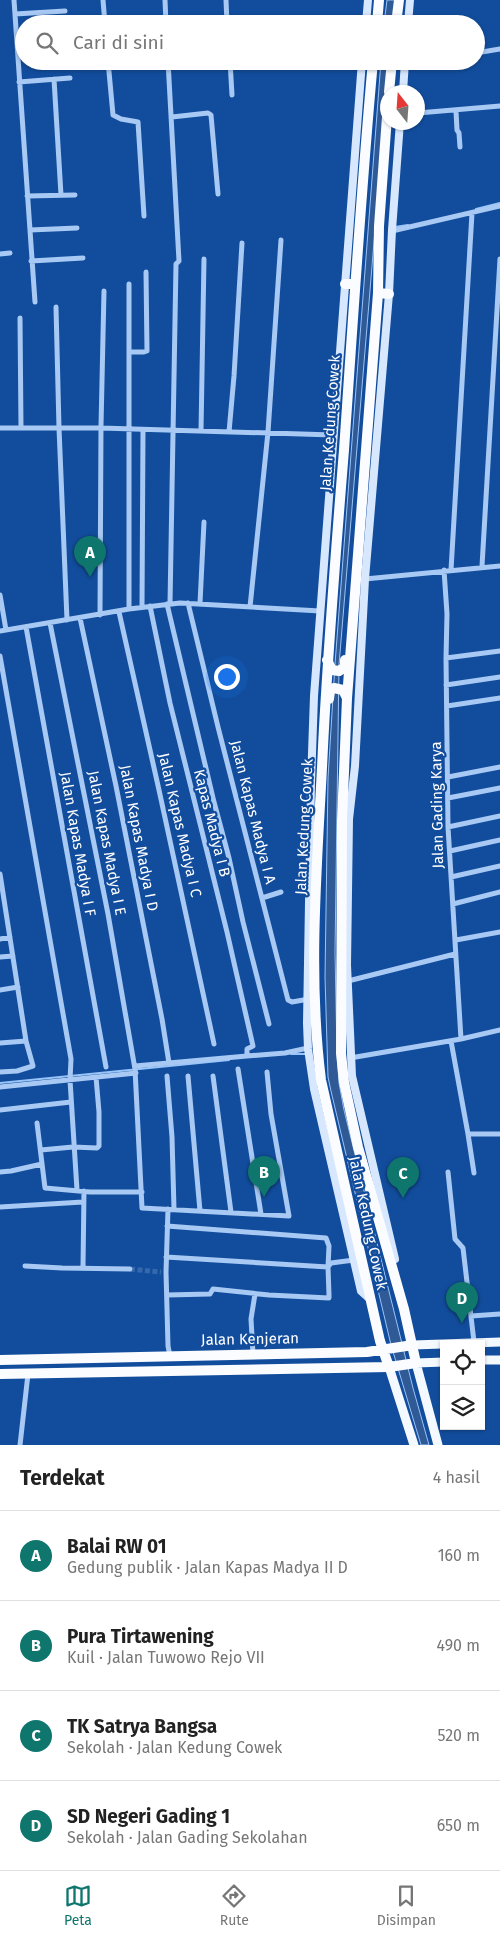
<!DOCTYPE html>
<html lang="id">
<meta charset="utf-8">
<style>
:root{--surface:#fff;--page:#f2f2f2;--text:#222;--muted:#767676;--line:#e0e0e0;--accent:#0f766e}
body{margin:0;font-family:"Fira Sans",sans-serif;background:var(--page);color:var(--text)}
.controls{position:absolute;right:15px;bottom:15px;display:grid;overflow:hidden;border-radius:0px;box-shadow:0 1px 4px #0004}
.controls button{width:45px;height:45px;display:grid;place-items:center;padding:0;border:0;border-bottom:1px solid var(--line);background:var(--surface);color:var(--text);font:25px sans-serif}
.compass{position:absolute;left:380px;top:85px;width:45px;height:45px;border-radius:50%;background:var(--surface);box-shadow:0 1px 4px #0004;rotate:343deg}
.you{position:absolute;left:226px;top:676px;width:18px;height:18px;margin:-12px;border:4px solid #fff;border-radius:50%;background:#1a73e8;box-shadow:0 0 0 8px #1a73e833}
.badge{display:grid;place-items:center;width:32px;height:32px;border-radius:50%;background:var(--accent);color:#fff;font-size:16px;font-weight:700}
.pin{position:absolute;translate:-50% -41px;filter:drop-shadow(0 1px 2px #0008)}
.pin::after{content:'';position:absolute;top:26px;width:18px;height:15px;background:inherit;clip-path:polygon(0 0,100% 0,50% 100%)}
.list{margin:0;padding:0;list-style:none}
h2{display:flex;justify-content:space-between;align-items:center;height:65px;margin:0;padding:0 20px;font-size:21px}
h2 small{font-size:16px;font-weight:400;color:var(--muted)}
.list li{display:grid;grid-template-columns:32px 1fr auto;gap:15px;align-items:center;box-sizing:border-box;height:90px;padding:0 20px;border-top:1px solid var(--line)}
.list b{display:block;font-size:19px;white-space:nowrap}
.list p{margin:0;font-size:16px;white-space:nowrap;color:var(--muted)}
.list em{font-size:16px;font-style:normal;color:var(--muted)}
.icon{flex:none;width:28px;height:28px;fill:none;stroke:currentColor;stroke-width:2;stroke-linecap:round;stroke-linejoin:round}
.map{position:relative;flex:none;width:500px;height:1445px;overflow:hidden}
.search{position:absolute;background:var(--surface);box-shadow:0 1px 4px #0004;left:15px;right:15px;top:15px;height:55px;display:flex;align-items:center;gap:12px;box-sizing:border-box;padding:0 18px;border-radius:28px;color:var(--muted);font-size:19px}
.sheet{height:425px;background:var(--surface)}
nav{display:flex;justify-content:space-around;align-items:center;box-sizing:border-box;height:70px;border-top:1px solid var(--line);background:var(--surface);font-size:14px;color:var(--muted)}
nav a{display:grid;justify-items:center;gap:2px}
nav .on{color:var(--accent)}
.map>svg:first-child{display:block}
.water{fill:#305a96;stroke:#99c4f7}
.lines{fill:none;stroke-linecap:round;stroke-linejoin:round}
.stream{stroke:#99c4f7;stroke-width:2}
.minor-tunnel{stroke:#3668ac;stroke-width:5;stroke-dasharray:5 2.5;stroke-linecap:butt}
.minor{stroke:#a7c9f4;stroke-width:5}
.secondary{stroke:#d7e7fd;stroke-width:8}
.primary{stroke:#f4f8ff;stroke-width:9}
.trunk{stroke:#fafcff;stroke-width:10}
.labels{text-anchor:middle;stroke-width:4.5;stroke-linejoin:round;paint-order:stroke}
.street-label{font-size:15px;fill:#fff;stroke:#124d9d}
</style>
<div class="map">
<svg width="500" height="1445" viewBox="0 0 500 1445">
<rect width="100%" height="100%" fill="#124d9d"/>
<!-- water -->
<path class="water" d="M 387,0 L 395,0 L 393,24 L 384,24 Z
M 381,61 L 389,61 L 339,665 L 335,952 L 337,1053 L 339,1083 L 344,1110 L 413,1388 L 429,1445 L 421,1445 L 391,1345 L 331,1091 L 328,1077 L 325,977 L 328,778 L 335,664 Z"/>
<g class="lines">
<!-- stream -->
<path class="stream" d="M 476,209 L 500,203
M 395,227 L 408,225
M 291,1054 L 306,1054
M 0,1083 L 229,1060"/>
<!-- minor-tunnel -->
<path class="minor-tunnel" d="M 130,1269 L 161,1272"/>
<!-- minor -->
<path class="minor" d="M 14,0 L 35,302
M 103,0 L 105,24
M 165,0 L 166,24
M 226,0 L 227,24
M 15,14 L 65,11
M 476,53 L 500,49
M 108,61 L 113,115 L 121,119 L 138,122 L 144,216
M 168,61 L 179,261 L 176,264 L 170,604
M 230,61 L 232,95
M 54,79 L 61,195
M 19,82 L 70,78
M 456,111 L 457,130 L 459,133 L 460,147
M 418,113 L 500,106
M 172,117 L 208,113 L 211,115 L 218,194
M 27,196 L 75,195
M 30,230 L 77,228
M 392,231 L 500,206
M 0,254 L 10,253
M 31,261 L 83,258
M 56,307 L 59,428 L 67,620
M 20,318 L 21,428
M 130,352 L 144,352 L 147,351 L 146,272
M 0,428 L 101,428 L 333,435
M 201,431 L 204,259
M 229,432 L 234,376 L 242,243
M 482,566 L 500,259
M 444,570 L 447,614 L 446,658 L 448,827 L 461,1039
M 451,570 L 472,213
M 365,579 L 500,566
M 0,595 L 6,630
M 188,603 L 218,727 L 288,1000 L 292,1002 L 309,999
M 200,603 L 204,522
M 167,604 L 214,802 L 229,858 L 243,922 L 269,1024
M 150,606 L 170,703 L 227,932 L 253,1046 L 247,1049 L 247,1056 L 285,1053 L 308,1048
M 142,607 L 143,430
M 250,607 L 268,432 L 281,240
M 129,609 L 129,284
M 119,612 L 159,790 L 214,1044
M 100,615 L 101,426 L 104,291
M 80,618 L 116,786 L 162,1019 L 169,1063
M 50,623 L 108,914 L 135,1069 L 142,1208 L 289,1216 L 271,1114 L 267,1072
M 26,627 L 106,1067
M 0,631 L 129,609 L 180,603 L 320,611
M 0,656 L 71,1059 L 70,1080 L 77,1190
M 446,658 L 500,651
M 446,685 L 500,677
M 447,706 L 500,698
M 448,777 L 500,767
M 448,798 L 500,788
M 448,827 L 500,816
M 450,851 L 500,840
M 0,874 L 26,1041 L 33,1066 L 17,1071 L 0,1072
M 451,877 L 500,866
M 262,898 L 281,892
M 453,904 L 500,892
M 0,939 L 10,937
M 456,940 L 500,932
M 0,957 L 13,956
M 348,981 L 455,954
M 0,990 L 18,987
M 451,1041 L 468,1134 L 500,1134
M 0,1043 L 26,1041
M 350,1058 L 461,1039 L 500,1030
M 135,1066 L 247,1056
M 238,1069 L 261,1214
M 167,1076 L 172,1137 L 174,1209
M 188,1076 L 200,1211
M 213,1076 L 231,1212
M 0,1087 L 136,1073
M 0,1110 L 71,1102
M 37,1123 L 45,1188 L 90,1192 L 142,1192
M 468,1134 L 474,1173
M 41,1150 L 73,1147 L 97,1148 L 99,1146 L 99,1112 L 96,1077
M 0,1172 L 11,1171 L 42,1164
M 448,1172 L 455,1239 L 463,1248 L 474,1342
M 0,1207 L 83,1202
M 168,1209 L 166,1272 L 168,1346 L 170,1356
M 166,1257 L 328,1267 L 331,1263 L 354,1260
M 25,1266 L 62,1268 L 130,1269
M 83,1267 L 84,1191
M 167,1295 L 210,1294 L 213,1289 L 269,1295 L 329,1298 L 329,1295 L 328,1267 L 329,1246 L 326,1238 L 167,1226
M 471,1316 L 500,1314
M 253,1354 L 251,1319 L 255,1294
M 20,1445 L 28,1374"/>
<!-- secondary -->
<path class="secondary" d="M 366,24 L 368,0
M 408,24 L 410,0
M 362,61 L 314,696 L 311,782 L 307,1023 L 308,1049 L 314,1089 L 361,1291 L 371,1300
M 403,92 L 405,61
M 395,1259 L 352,1076 L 347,965 L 349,819 L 355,766 L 365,579 L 389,294 L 392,230 L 400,122"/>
<!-- primary -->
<path class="primary" d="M 413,1345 L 500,1342
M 481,1360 L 500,1360
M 389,1367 L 414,1445
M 438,1445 L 416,1363 L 444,1362"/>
<!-- trunk -->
<path class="trunk" d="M 377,24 L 379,0
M 396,24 L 399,0
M 373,61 C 361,191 353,320 344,450 C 336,549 328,647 323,747 C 318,857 307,969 321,1080 L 380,1341 L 389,1367
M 389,92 L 392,61
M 345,284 L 355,284
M 378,293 L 389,294
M 327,660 L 332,670 L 339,671 L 345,667 L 345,660
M 329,699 L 330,691 L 334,688 L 343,690 L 347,698
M 0,1360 L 367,1352 L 413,1345
M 0,1374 L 389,1367 L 416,1363 L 404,1309 L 358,1147 L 344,1082 L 341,1053 L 342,821 L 347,698 L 378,293 L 379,226 L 388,103"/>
</g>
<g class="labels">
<!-- street labels -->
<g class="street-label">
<text transform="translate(330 423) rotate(-86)" y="5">Jalan Kedung Cowek</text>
<text transform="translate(437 805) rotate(-91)" y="5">Jalan Gading Karya</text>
<text transform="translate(253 812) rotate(76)" y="5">Jalan Kapas Madya I A</text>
<text transform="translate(212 823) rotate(76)" y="5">Kapas Madya I B</text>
<text transform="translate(180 825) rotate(77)" y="5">Jalan Kapas Madya I C</text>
<text transform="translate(304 827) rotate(-87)" y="5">Jalan Kedung Cowek</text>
<text transform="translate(139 838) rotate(79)" y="5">Jalan Kapas Madya I D</text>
<text transform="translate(107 843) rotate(79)" y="5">Jalan Kapas Madya I E</text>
<text transform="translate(78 844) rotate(80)" y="5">Jalan Kapas Madya I F</text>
<text transform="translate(368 1223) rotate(78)" y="5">Jalan Kedung Cowek</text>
<text transform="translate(250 1339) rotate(-1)" y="5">Jalan Kenjeran</text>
</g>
</g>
</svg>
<div class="controls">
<button><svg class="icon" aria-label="locate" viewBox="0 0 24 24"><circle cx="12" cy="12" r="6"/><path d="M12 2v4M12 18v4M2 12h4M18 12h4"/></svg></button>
<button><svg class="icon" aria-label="layers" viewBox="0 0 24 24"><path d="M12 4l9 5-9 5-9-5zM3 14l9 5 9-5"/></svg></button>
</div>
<svg class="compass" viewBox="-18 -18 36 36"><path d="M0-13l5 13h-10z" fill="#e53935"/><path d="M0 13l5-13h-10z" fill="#767676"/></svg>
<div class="you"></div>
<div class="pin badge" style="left:90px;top:577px">A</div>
<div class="pin badge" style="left:264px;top:1197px">B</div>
<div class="pin badge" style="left:403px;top:1198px">C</div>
<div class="pin badge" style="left:462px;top:1323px">D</div>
<div class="search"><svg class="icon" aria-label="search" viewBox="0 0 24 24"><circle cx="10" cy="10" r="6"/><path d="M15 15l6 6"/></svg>Cari di sini</div>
</div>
<section class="sheet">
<h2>Terdekat<small>4 hasil</small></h2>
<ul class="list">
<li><span class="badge">A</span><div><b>Balai RW 01</b><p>Gedung publik · Jalan Kapas Madya II D</p></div><em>160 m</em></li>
<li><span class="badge">B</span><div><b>Pura Tirtawening</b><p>Kuil · Jalan Tuwowo Rejo VII</p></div><em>490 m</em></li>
<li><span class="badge">C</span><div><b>TK Satrya Bangsa</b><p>Sekolah · Jalan Kedung Cowek</p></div><em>520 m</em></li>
<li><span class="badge">D</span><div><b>SD Negeri Gading 1</b><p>Sekolah · Jalan Gading Sekolahan</p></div><em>650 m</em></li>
</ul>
</section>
<nav>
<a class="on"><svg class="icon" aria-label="map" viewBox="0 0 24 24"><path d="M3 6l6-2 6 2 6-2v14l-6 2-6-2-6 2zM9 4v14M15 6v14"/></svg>Peta</a>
<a><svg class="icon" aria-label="directions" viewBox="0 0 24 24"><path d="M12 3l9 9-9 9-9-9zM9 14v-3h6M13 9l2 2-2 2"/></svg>Rute</a>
<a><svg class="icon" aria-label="saved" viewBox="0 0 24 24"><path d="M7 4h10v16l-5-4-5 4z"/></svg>Disimpan</a>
</nav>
